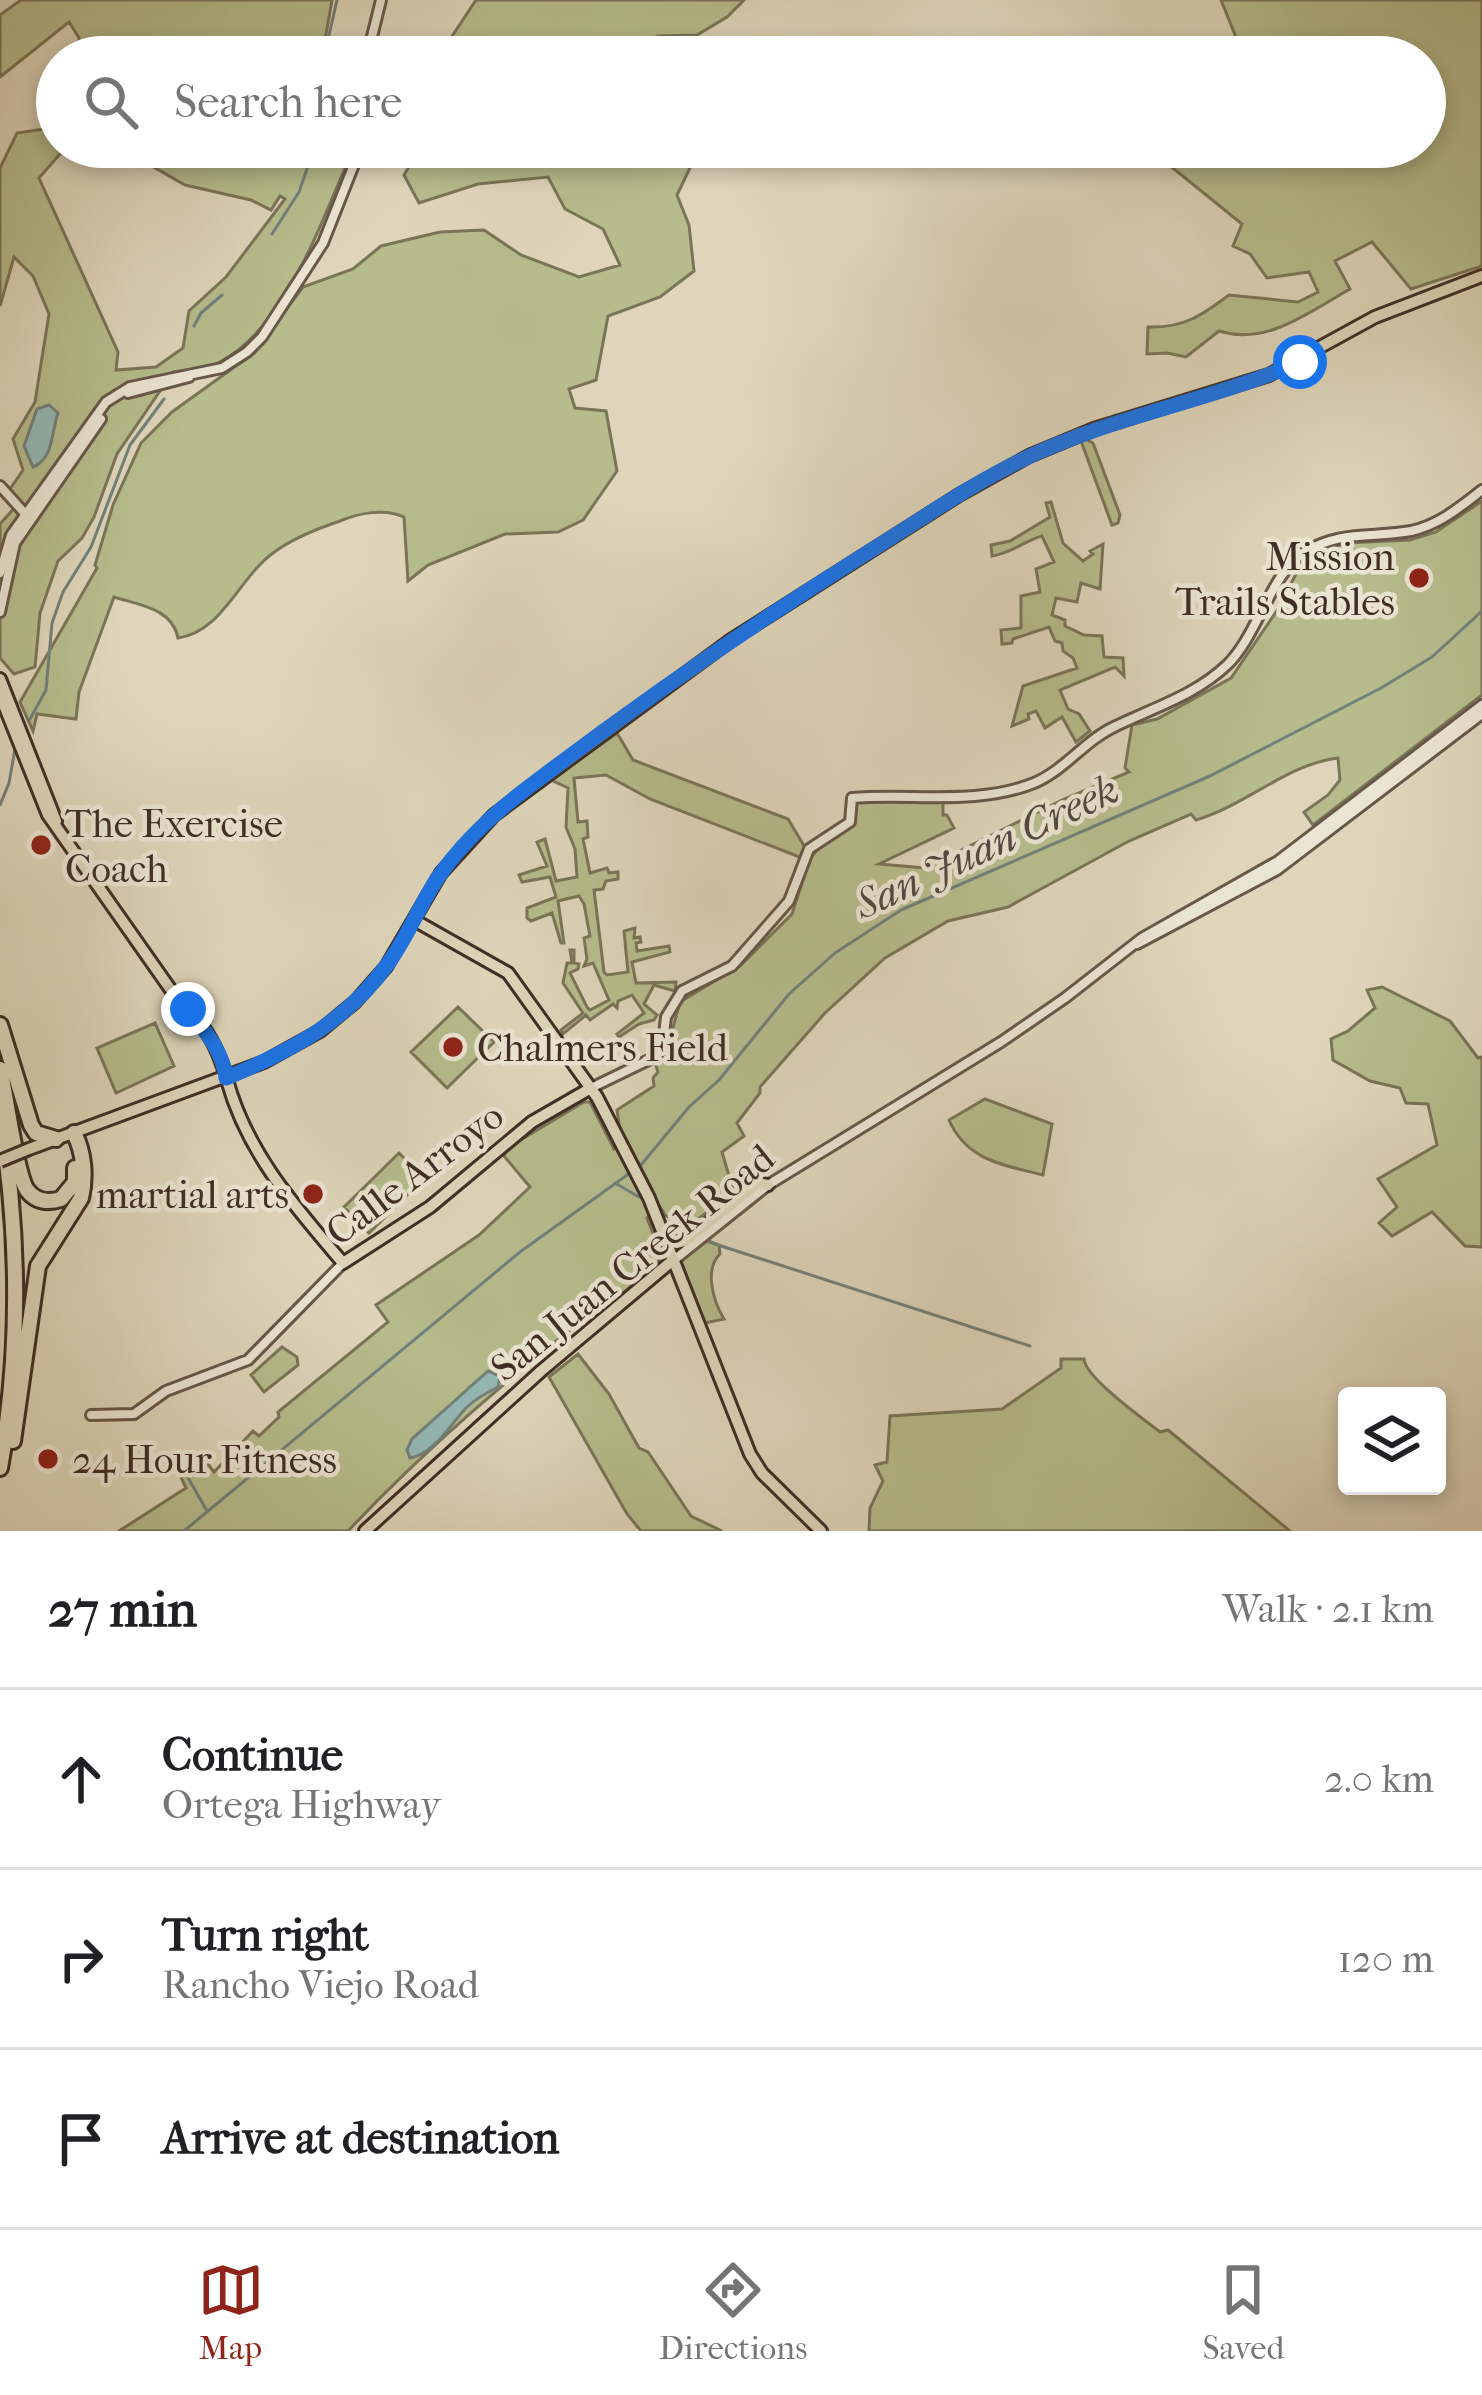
<!DOCTYPE html>
<meta charset="utf-8">
<style>
:root{--surface:#fff;--page:#f2f2f2;--text:#202124;--muted:#757577;--line:#e0e0e0;--accent:#8f2418}
body{margin:0;font-family:"IM FELL French Canon",serif;background:var(--page);color:var(--text)}
.controls{position:absolute;right:36px;bottom:36px;display:grid;overflow:hidden;border-radius:12px;box-shadow:0 6px 18px #0003}
.controls button{width:108px;height:108px;display:grid;place-items:center;padding:0;border:0;border-bottom:3px solid var(--line);background:var(--surface);color:var(--text);font:60px sans-serif}
.stop{position:absolute;width:36px;height:36px;margin:-27px;border:9px solid #1a73e8;border-radius:50%;background:#fff}
.stop.end{background:#1a73e8;border-color:#fff;box-shadow:0 3px 12px #0008}
.list{margin:0;padding:0;list-style:none}
h2{display:flex;justify-content:space-between;align-items:center;height:156px;margin:0;padding:0 48px;font-size:51px}
h2 small{font-size:39px;font-weight:400;color:var(--muted)}
.list li{display:grid;grid-template-columns:78px 1fr auto;gap:36px;align-items:center;box-sizing:border-box;height:180px;padding:0 48px;border-top:3px solid var(--line)}
.list b{display:block;font-size:45px;white-space:nowrap}
.list p{margin:0;font-size:39px;white-space:nowrap;color:var(--muted)}
.list em{font-size:39px;font-style:normal;color:var(--muted)}
.icon{flex:none;width:66px;height:66px;fill:none;stroke:currentColor;stroke-width:2;stroke-linecap:round;stroke-linejoin:round}
.map{position:relative;flex:none;width:1482px;height:1531px;overflow:hidden}
.search{position:absolute;background:var(--surface);box-shadow:0 6px 18px #0003;left:36px;right:36px;top:36px;height:132px;display:flex;align-items:center;gap:30px;box-sizing:border-box;padding:0 42px;border-radius:66px;color:var(--muted);font-size:45px}
.sheet{height:696px;background:var(--surface)}
nav{display:flex;justify-content:space-around;align-items:center;box-sizing:border-box;height:168px;border-top:3px solid var(--line);background:var(--surface);font-size:33px;color:var(--muted)}
nav a{display:grid;justify-items:center;gap:6px}
nav .on{color:var(--accent)}
.map>svg:first-child{display:block}
.green{fill:#b6bc8c;stroke:#7a7558;stroke-width:3}
.water{fill:#94b8b5;stroke:#72817b;stroke-width:3}
.lines{fill:none;stroke-linecap:round;stroke-linejoin:round}
.stream{stroke:#72817b;stroke-width:3}
.minor-casing{stroke:#67584a;stroke-width:14}
.major-casing{stroke:#3f2e25;stroke-width:16}
.highway-casing{stroke:#3f2e25;stroke-width:20}
.minor{stroke:#eae4d2;stroke-width:8}
.major{stroke:#ded5ba;stroke-width:10}
.highway{stroke:#ded5ba;stroke-width:14}
.major-bridge-casing{stroke:#3f2e25;stroke-width:16;stroke-linecap:butt}
.major-bridge{stroke:#ded5ba;stroke-width:10}
.route{stroke:#1a73e8;stroke-width:15}
.poi-dot{fill:#8f2418;stroke:#eae4d2;stroke-width:4.5}
.labels{text-anchor:middle;stroke-width:9;stroke-linejoin:round;paint-order:stroke}
.poi-label{font-size:39px;fill:#3f2e25;stroke:#eae4d2;text-anchor:start}
.street-label{font-size:39px;fill:#3f2e25;stroke:#eae4d2}
.water-label{font-size:42px;font-style:italic;fill:#504a42;stroke:#eae4d2}
</style>
<div class="map">
<svg width="1482" height="1531" viewBox="0 0 1482 1531">
<rect width="100%" height="100%" fill="#ded5ba"/>
<filter id="stains"><feTurbulence type="fractalNoise" baseFrequency=".00167" numOctaves="4"/><feColorMatrix values="0 0 0 0 .2 0 0 0 0 .09 0 0 0 0 .02 0 0 0 .5 -.17"/></filter>
<radialGradient id="worn" r=".72"><stop offset=".6" stop-color="#630" stop-opacity="0"/><stop offset="1" stop-color="#630" stop-opacity=".3"/></radialGradient>
<!-- green -->
<path class="green" d="M 21,0 L 332,0 L 322,57 L 78,57 L 79,38 L 69,22 L 0,77 L 0,15 Z
M 476,0 L 744,0 L 727,17 L 697,35 L 658,36 L 617,57 L 484,57 L 454,52 L 449,41 Z
M 1221,0 L 1482,0 L 1482,266 L 1411,289 L 1372,242 L 1335,261 L 1350,289 C 1309,312 1267,346 1219,331 L 1186,357 L 1167,353 L 1147,354 L 1148,327 C 1184,328 1201,316 1229,295 L 1298,302 L 1318,292 L 1309,272 L 1267,278 L 1250,254 L 1233,246 L 1242,224 L 1153,152 L 1153,147 L 1225,147 L 1233,153 L 1242,147 L 1425,147 L 1425,57 L 1244,57 Z
M 57,127 L 57,147 L 66,147 L 39,178 L 118,352 L 116,370 L 156,367 L 183,348 L 189,311 L 226,277 L 285,199 L 280,196 L 271,210 L 251,200 L 185,185 L 136,157 L 101,147 L 354,147 C 324,214 288,326 220,362 C 207,369 188,370 173,372 L 117,454 L 94,517 L 82,538 L 58,561 L 40,613 L 35,667 L 14,674 L 0,658 L 0,524 L 19,503 L 8,492 L 23,470 L 13,439 L 35,402 L 49,314 L 33,276 L 14,257 L 0,306 L 0,168 L 17,133 Z
M 421,147 L 700,147 L 677,195 L 689,225 L 694,271 L 660,297 L 608,316 L 596,380 L 569,389 L 575,408 L 606,411 L 617,471 L 583,520 L 558,532 L 505,534 L 428,565 L 408,581 L 404,517 C 385,508 359,513 340,521 C 316,529 293,538 273,553 C 238,579 222,632 178,638 C 172,608 139,605 114,597 L 79,692 L 76,719 L 37,714 L 33,731 L 20,702 L 97,568 L 95,565 L 113,505 L 141,443 L 172,412 L 254,353 L 303,287 L 353,269 L 381,246 L 440,232 L 484,230 L 521,255 L 579,277 L 620,265 L 603,229 L 565,209 L 548,177 L 478,184 L 419,203 L 404,175 Z
M 1085,439 L 1093,443 L 1120,515 L 1118,523 L 1112,525 L 1081,441 Z
M 1482,501 L 1482,695 L 1313,825 L 1304,812 L 1328,795 L 1340,780 L 1338,758 C 1287,764 1245,806 1196,820 L 1191,814 L 1129,841 L 1008,907 L 948,921 L 885,958 L 825,1013 L 760,1087 L 760,1093 L 737,1123 L 744,1136 L 722,1152 L 734,1193 L 691,1224 L 666,1216 L 660,1207 L 647,1218 L 661,1254 L 657,1264 L 600,1313 L 595,1310 C 509,1378 424,1450 348,1531 L 119,1531 L 186,1488 L 179,1473 L 191,1465 L 197,1473 L 208,1464 L 214,1472 L 253,1431 L 259,1436 L 279,1417 L 278,1412 L 388,1322 L 376,1305 L 479,1235 L 530,1187 L 504,1156 L 507,1148 L 584,1102 L 590,1102 L 614,1149 L 622,1143 L 617,1110 L 654,1086 L 653,1078 L 658,1072 L 655,1063 L 666,1053 L 680,1002 L 741,965 L 792,914 L 810,858 L 823,844 L 854,825 L 856,801 L 943,800 L 943,815 L 947,815 L 954,828 L 879,864 L 925,868 L 1062,800 L 1129,772 L 1125,768 L 1132,725 L 1157,719 L 1231,678 L 1278,609 L 1298,570 L 1318,552 L 1346,543 L 1410,540 L 1436,532 Z
M 1051,502 L 1063,543 L 1083,561 L 1093,554 L 1090,551 L 1103,544 L 1100,589 L 1081,583 L 1077,602 L 1056,598 L 1052,615 L 1065,620 L 1065,626 L 1084,635 L 1102,636 L 1104,657 L 1123,658 L 1124,676 L 1115,667 L 1060,690 L 1068,709 L 1079,714 L 1090,731 L 1076,742 L 1062,717 L 1045,728 L 1036,711 L 1028,714 L 1029,719 L 1012,726 L 1023,686 L 1077,668 L 1073,658 L 1063,651 L 1062,643 L 1055,641 L 1049,627 L 1013,639 L 1012,643 L 1002,644 L 1001,630 L 1021,628 L 1021,596 L 1040,592 L 1036,569 L 1054,562 L 1042,536 C 1024,541 1012,553 992,556 L 991,545 L 1010,541 L 1050,517 L 1046,503 Z
M 617,733 L 633,760 L 788,819 L 806,849 L 802,858 L 650,799 L 606,775 L 574,778 L 578,822 L 587,821 L 588,837 L 583,839 L 590,873 L 607,868 L 609,873 L 618,872 L 618,879 L 606,881 L 603,889 L 594,890 L 604,972 L 607,975 L 628,972 L 624,931 L 635,928 L 634,938 L 640,937 L 641,942 L 636,943 L 637,951 L 669,946 L 670,952 L 632,962 L 636,983 L 676,982 L 675,991 L 654,985 L 644,1004 L 657,1015 L 654,1020 L 639,1024 L 619,1037 L 617,1034 L 644,1013 L 632,995 L 618,1001 L 617,1008 L 613,1004 L 590,1020 L 586,1015 L 563,1034 L 561,1030 L 583,1013 L 563,983 L 567,963 L 572,963 L 570,950 L 574,950 L 574,963 L 579,964 L 578,969 L 570,973 L 587,1007 L 590,1010 L 609,1000 L 593,963 L 584,966 L 587,959 L 584,938 L 590,936 L 584,904 L 579,896 L 558,901 L 564,943 L 561,943 L 552,913 L 531,921 L 527,918 L 527,908 L 556,897 L 550,877 L 522,882 L 519,875 L 547,866 L 537,842 L 545,839 L 556,881 L 577,877 L 575,849 L 566,827 L 568,788 L 551,780 Z
M 1382,987 L 1450,1021 L 1478,1058 L 1482,1057 L 1482,1247 L 1465,1246 L 1432,1212 L 1392,1236 L 1379,1223 L 1397,1207 L 1378,1179 L 1437,1145 L 1428,1104 L 1406,1103 L 1400,1088 L 1370,1081 L 1333,1060 L 1331,1039 L 1348,1031 L 1375,1008 L 1367,990 Z
M 458,1007 L 494,1042 L 447,1088 L 411,1052 Z
M 155,1023 L 174,1066 L 116,1093 L 97,1048 Z
M 985,1099 L 1052,1124 L 1043,1175 C 1004,1165 967,1161 949,1120 Z
M 399,1153 L 424,1178 L 369,1233 L 344,1207 Z
M 703,1239 L 719,1245 L 720,1254 C 704,1269 713,1301 724,1319 L 705,1323 L 681,1262 Z
M 282,1347 L 297,1357 L 298,1365 L 264,1392 L 251,1375 Z
M 578,1354 L 609,1394 L 639,1448 L 648,1452 L 691,1516 L 722,1531 L 641,1531 L 627,1514 L 549,1377 Z
M 1061,1359 L 1084,1359 C 1085,1377 1142,1418 1160,1432 L 1168,1430 L 1290,1531 L 869,1531 L 870,1508 L 883,1481 L 875,1465 L 887,1462 L 890,1416 L 1002,1409 L 1061,1368 Z"/>
<!-- water -->
<path class="water" d="M 49,405 L 58,413 C 51,433 54,458 33,467 L 24,446 L 37,409 Z
M 488,1371 L 500,1376 L 498,1387 C 488,1392 474,1400 466,1408 C 450,1425 433,1455 410,1458 L 407,1450 L 412,1439 Z"/>
<g class="lines">
<!-- stream -->
<path class="stream" d="M 324,57 L 337,0
M 272,234 L 299,192 L 308,166
M 194,326 L 201,313 L 222,295
M 30,719 L 46,690 L 52,623 L 63,592 L 91,547 L 130,445 L 164,399
M 0,805 L 9,783 L 15,749
M 615,1183 L 639,1197
M 671,1225 L 688,1234
M 709,1242 L 1030,1346
M 179,1462 L 207,1511
M 184,1531 L 520,1252 L 641,1165 L 689,1107 L 719,1080 L 789,994 L 835,953 L 901,910 L 1210,776 L 1381,688 L 1432,657 L 1482,611"/>
<defs>
<path id="minor" d="M 367,57 L 381,0
M 128,393 L 189,377
M 0,486 L 29,518
M 0,573 L 11,535 L 106,402 L 130,387 L 222,368 L 247,352 L 262,337 L 323,243 L 361,147
M 0,612 L 15,543 L 101,419
M 1137,944 L 1277,870 L 1482,714
M 591,1088 L 657,1056 L 663,1043 L 666,1017 L 682,991 L 732,966 L 789,901 L 809,849 L 850,822 L 852,798 C 911,793 977,806 1034,783 C 1065,770 1085,740 1116,726 C 1155,707 1196,695 1228,664 C 1258,634 1272,571 1305,552 C 1340,530 1374,538 1411,531 C 1439,525 1460,507 1482,490
M 674,1260 L 768,1185 L 1001,1042 L 1065,998 L 1142,938 L 1278,861 L 1482,705
M 91,1415 L 134,1414 L 166,1391 L 248,1360 L 343,1263"/>
<path id="major" d="M 0,679 L 56,821
M 0,695 L 48,815 L 185,1010 C 207,1024 220,1055 227,1080 C 247,1153 295,1207 343,1263 L 430,1207 L 532,1122 L 591,1088
M 414,920 L 508,973 L 597,1097 L 649,1198 L 750,1454 L 762,1473 L 821,1531
M 29,1149 L 264,1062 L 320,1031 L 355,1002 L 386,967 L 441,873 L 494,815 L 731,640 L 959,495 L 1029,456 L 1094,429 L 1269,375 L 1375,317 L 1482,276
M 666,1238 L 677,1243 L 685,1241 L 758,1183 L 768,1185
M 365,1531 L 541,1371 L 673,1260"/>
<path id="highway" d="M 0,1025 L 31,1125 L 36,1133 L 56,1139
M 0,1069 C 6,1094 16,1175 27,1190 C 36,1202 48,1203 61,1199 L 75,1182 L 75,1168
M 0,1113 C 19,1230 21,1351 0,1468
M 13,1441 L 38,1266 L 81,1198 C 86,1177 84,1152 74,1133"/>
</defs>
<!-- minor casing -->
<use href="#minor" class="minor-casing"/>
<!-- major casing -->
<use href="#major" class="major-casing"/>
<!-- highway casing -->
<use href="#highway" class="highway-casing"/>
<!-- minor -->
<use href="#minor" class="minor"/>
<!-- major -->
<use href="#major" class="major"/>
<!-- highway -->
<use href="#highway" class="highway"/>
<defs>
<path id="major-bridge" d="M 0,1161 L 29,1149"/>
</defs>
<!-- major-bridge casing -->
<use href="#major-bridge" class="major-bridge-casing"/>
<!-- major-bridge -->
<use href="#major-bridge" class="major-bridge"/>
</g>
<g class="lines">
<!-- route -->
<path class="route" d="M 188,1009 C 204,1030 223,1051 226,1078 C 289,1052 346,1022 387,965 C 407,938 419,906 437,879 C 461,844 493,814 526,789 C 635,706 747,628 862,556 C 916,523 969,485 1026,458 C 1114,416 1211,401 1300,362"/>
</g>
<!-- markers -->
<g class="poi-dot">
<circle cx="1419" cy="578" r="12"/>
<circle cx="41" cy="845" r="12"/>
<circle cx="453" cy="1047" r="12"/>
<circle cx="313" cy="1194" r="12"/>
<circle cx="48" cy="1459" r="12"/>
</g>
<g class="labels">
<!-- poi labels -->
<g class="poi-label">
<text x="1395" y="570" text-anchor="end">Mission<tspan x="1395" dy="45">Trails Stables</tspan></text>
<text x="65" y="837">The Exercise<tspan x="65" dy="45">Coach</tspan></text>
<text x="477" y="1061">Chalmers Field</text>
<text x="289" y="1208" text-anchor="end">martial arts</text>
<text x="72" y="1473">24 Hour Fitness</text>
</g>
<!-- street labels -->
<g class="street-label">
<text transform="translate(414 1173) rotate(-37)" y="14">Calle Arroyo</text>
<text transform="translate(632 1262) rotate(-39)" y="14">San Juan Creek Road</text>
</g>
<!-- water labels -->
<g class="water-label">
<text transform="translate(986 846) rotate(-25)" y="15">San Juan Creek</text>
</g>
</g>
<rect width="100%" height="100%" filter="url(#stains)"/>
<rect width="100%" height="100%" fill="url(#worn)"/>
</svg>
<div class="controls">
<button><svg class="icon" aria-label="layers" viewBox="0 0 24 24"><path d="M12 4l9 5-9 5-9-5zM3 14l9 5 9-5"/></svg></button>
</div>
<div class="stop" style="left:1300px;top:362px"></div>
<div class="stop end" style="left:188px;top:1009px"></div>
<div class="search"><svg class="icon" aria-label="search" viewBox="0 0 24 24"><circle cx="10" cy="10" r="6"/><path d="M15 15l6 6"/></svg>Search here</div>
</div>
<section class="sheet">
<h2>27 min<small>Walk · 2.1 km</small></h2>
<ul class="list">
<li><svg class="icon" aria-label="ahead" viewBox="0 0 24 24"><path d="M12 20V5M6 11l6-6 6 6"/></svg><div><b>Continue</b><p>Ortega Highway</p></div><em>2.0 km</em></li>
<li><svg class="icon" aria-label="right" viewBox="0 0 24 24"><path d="M7 20v-9h11M14 6l5 5-5 5"/></svg><div><b>Turn right</b><p>Rancho Viejo Road</p></div><em>120 m</em></li>
<li><svg class="icon" aria-label="arrive" viewBox="0 0 24 24"><path d="M6 21V4h12l-3 4 3 4H6"/></svg><div><b>Arrive at destination</b></div></li>
</ul>
</section>
<nav>
<a class="on"><svg class="icon" aria-label="map" viewBox="0 0 24 24"><path d="M3 6l6-2 6 2 6-2v14l-6 2-6-2-6 2zM9 4v14M15 6v14"/></svg>Map</a>
<a><svg class="icon" aria-label="directions" viewBox="0 0 24 24"><path d="M12 3l9 9-9 9-9-9zM9 14v-3h6M13 9l2 2-2 2"/></svg>Directions</a>
<a><svg class="icon" aria-label="saved" viewBox="0 0 24 24"><path d="M7 4h10v16l-5-4-5 4z"/></svg>Saved</a>
</nav>
